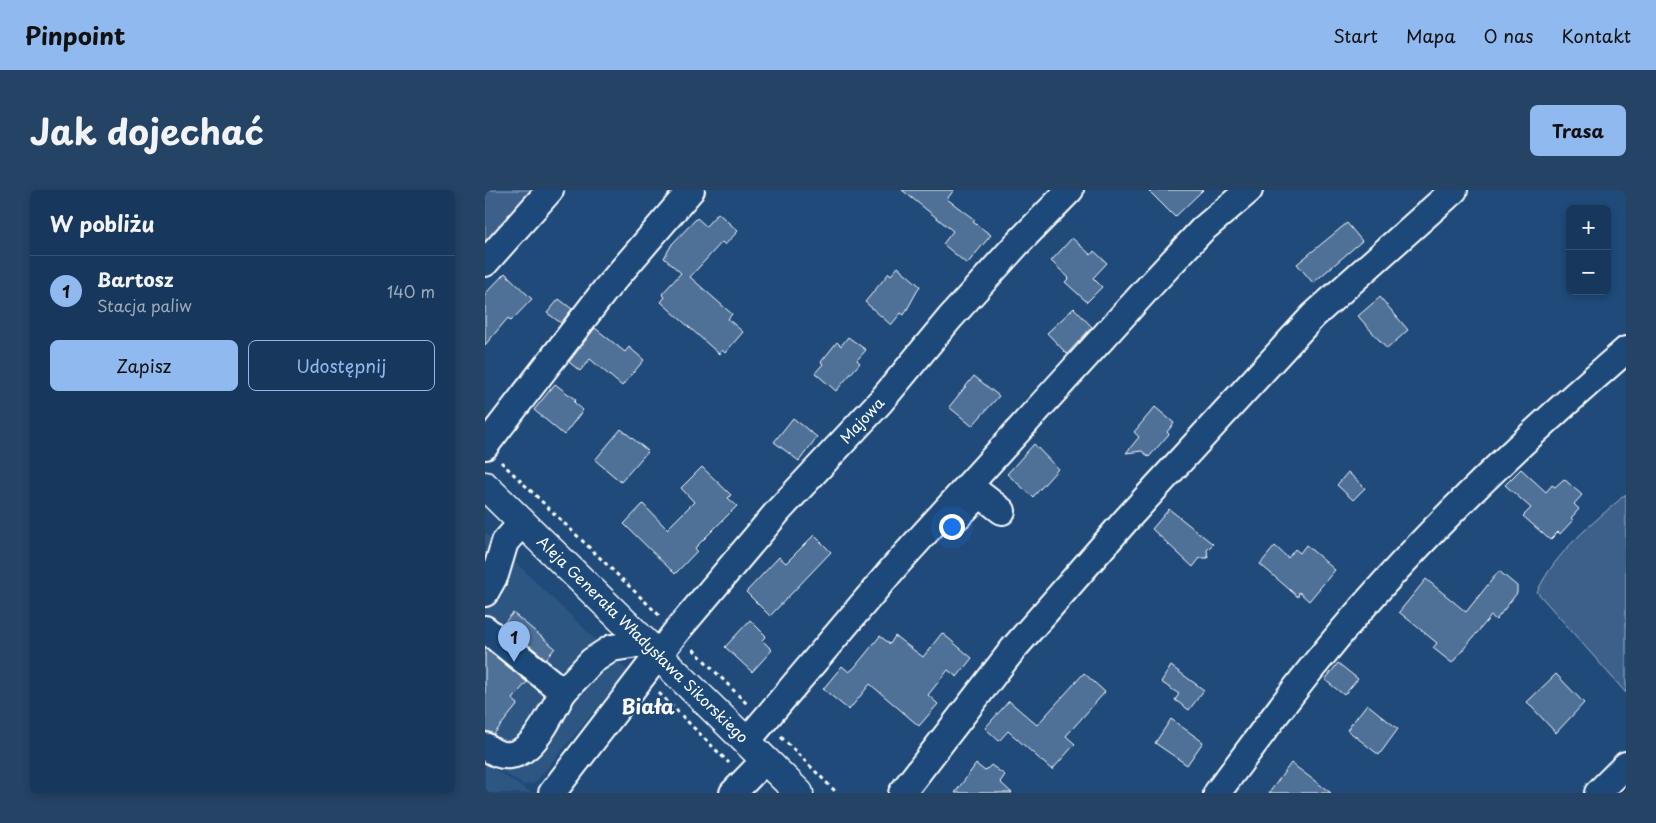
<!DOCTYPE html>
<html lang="pl">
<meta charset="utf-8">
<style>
:root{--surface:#17385c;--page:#244365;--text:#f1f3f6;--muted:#9eacbb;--line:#365272;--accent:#90b9f0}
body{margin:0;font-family:"Playpen Sans",sans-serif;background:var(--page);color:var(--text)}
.controls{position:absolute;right:15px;top:15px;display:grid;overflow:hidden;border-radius:8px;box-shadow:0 2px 8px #0003}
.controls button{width:45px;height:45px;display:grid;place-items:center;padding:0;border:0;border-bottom:1px solid var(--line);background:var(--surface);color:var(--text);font:25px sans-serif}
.you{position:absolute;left:466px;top:336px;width:18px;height:18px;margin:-12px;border:4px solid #fff;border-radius:50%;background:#1a73e8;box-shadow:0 0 0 8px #1a73e833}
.badge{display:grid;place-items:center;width:32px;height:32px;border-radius:50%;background:var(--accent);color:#111;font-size:16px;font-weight:700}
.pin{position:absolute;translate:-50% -41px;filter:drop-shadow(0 1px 2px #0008)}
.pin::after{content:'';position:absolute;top:26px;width:18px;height:15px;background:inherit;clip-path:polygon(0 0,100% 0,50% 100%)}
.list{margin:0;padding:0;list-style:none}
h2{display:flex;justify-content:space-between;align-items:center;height:65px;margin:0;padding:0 20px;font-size:21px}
h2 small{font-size:16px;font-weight:400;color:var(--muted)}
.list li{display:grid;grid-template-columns:32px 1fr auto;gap:15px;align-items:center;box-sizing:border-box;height:70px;padding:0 20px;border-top:1px solid var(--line)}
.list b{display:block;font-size:19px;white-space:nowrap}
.list p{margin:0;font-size:16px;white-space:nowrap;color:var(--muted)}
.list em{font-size:16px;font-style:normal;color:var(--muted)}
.actions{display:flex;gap:10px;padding:15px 20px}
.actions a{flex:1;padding:11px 0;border:1px solid var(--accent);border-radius:8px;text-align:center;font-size:18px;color:var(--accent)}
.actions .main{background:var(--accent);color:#111}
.map{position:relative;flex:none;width:1141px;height:603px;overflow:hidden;border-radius:8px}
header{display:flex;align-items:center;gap:30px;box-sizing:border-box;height:70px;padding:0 25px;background:var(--accent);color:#111}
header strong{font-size:24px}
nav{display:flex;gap:28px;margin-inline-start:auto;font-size:18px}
.intro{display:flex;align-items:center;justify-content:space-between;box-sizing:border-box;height:120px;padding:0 30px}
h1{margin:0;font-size:35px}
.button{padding:12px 22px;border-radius:8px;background:var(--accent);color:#111;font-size:18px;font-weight:700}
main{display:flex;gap:30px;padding:0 30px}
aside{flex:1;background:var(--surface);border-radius:8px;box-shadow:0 2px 8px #0003}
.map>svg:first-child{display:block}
.built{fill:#2e5683}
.green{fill:#3c618b;stroke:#9eb0c5}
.building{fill:#507197;stroke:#fff}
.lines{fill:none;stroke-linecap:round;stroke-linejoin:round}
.minor-casing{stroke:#fff;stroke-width:30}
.major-casing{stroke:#fff;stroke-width:31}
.path{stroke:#fff;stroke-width:3;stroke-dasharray:4 4;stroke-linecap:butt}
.minor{stroke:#1f4a7a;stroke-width:26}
.major{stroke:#1f4a7a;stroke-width:28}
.labels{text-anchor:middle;stroke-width:4.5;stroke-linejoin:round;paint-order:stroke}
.street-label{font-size:15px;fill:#fff;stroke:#1f4a7a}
.district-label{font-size:20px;font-weight:bold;fill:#fff;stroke:#1f4a7a}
</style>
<header>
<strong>Pinpoint</strong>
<nav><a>Start</a><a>Mapa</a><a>O nas</a><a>Kontakt</a></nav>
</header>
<div class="intro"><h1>Jak dojechać</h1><a class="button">Trasa</a></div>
<main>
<aside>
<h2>W pobliżu<small></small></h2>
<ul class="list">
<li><span class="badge">1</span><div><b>Bartosz</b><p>Stacja paliw</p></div><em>140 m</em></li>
</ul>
<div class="actions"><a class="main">Zapisz</a><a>Udostępnij</a></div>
</aside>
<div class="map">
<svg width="1141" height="603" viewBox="0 0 1141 603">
<rect width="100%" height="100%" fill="#1f4a7a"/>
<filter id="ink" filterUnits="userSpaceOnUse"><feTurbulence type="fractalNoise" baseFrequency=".02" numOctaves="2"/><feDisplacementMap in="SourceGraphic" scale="10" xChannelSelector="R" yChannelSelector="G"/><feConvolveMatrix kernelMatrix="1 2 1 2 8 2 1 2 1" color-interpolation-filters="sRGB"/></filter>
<g filter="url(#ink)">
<!-- built -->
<path class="built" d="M 0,343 L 143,481 L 50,593 L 39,595 L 0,571 Z
M 0,573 L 46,603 L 0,603 Z"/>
<!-- green -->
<path class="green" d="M 0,0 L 48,0 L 0,54 Z
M 1141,304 L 1141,503 L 1052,402 C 1071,361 1107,334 1141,304 Z"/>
<!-- building -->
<path class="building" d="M 417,0 L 469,0 L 462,9 L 490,30 L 488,32 L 506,45 L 482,74 L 458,54 L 468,41 Z
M 663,0 L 718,0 L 690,27 Z
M 233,23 L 253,41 L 240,55 L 237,52 L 205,87 L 247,124 L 243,129 L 258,142 L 240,163 L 237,160 L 234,164 L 176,112 L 180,107 L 177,104 L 196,83 L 179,68 L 187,54 L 212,28 L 221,36 Z
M 862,33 L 877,51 L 828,93 L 812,74 Z
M 587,48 L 606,65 L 609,61 L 622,73 L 608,88 L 617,97 L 602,112 L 580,92 L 584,88 L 566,71 Z
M 413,77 L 435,96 L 419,125 L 416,123 L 406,135 L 380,112 L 404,83 L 406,85 Z
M 20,83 L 47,109 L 26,131 L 23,128 L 0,155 L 0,104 Z
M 895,107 L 923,140 L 902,159 L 873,126 Z
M 74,109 L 87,119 L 76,133 L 62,123 Z
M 589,118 L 607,137 L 582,164 L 562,143 Z
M 110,138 L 140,162 L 144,157 L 159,170 L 137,196 L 105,169 L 95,181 L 84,172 Z
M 363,147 L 381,160 L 372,170 L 375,173 L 351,201 L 330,183 L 338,174 L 336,172 L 352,152 L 356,156 Z
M 489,186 L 514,206 L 487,236 L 464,217 Z
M 70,194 L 91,210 L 89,212 L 98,220 L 79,245 L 49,220 Z
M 670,217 L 689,233 L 682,242 L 684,244 L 664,267 L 657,261 L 641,263 L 654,247 L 649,242 Z
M 308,228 L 332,247 L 314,271 L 289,252 Z
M 136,239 L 163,261 L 136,292 L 110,270 Z
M 549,254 L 573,279 L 548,307 L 522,284 Z
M 217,277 L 246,305 L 243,308 L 252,316 L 210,358 L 212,361 L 190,384 L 139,334 L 158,314 L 182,339 L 209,312 L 196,298 Z
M 1036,279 L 1061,302 L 1067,295 L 1070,297 L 1079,289 L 1097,305 L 1089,314 L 1094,319 L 1086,328 L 1088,330 L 1075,344 L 1073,342 L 1065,350 L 1038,326 L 1046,318 L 1020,295 Z
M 863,282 L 880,298 L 868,310 L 852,295 Z
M 684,319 L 728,354 L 722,360 L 723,368 L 715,368 L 708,377 L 667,339 Z
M 329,345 L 346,362 L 285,426 L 261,402 L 294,367 L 301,373 Z
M 821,355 L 850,380 L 824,411 L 814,402 L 813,407 L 775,374 L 790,356 L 803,368 L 810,359 L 815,363 Z
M 1014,381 L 1032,396 L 1032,403 L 1011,430 L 1006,426 L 967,473 L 948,458 L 952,453 L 914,422 L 941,389 L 981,422 Z
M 28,423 L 70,458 L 61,469 L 18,434 Z
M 265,430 L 281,446 L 277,450 L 287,460 L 267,482 L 240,457 Z
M 457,443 L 487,468 L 472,487 L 463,480 L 443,505 L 453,514 L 434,536 L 385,494 L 364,520 L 338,499 L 357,476 L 364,482 L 369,478 L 395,446 L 405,454 L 410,446 L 438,467 Z
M 0,458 L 42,492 L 27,509 L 33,514 L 9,544 L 0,541 Z
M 853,473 L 873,489 L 859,505 L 840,490 Z
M 686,476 L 719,500 L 704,520 L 690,510 L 694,504 L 676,492 Z
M 599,483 L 620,502 L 581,546 L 590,554 L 567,580 L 523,541 L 514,551 L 500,538 L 524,511 L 552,535 Z
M 1071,484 L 1099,513 L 1071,543 L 1042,512 Z
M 882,514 L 913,539 L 894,565 L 862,540 Z
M 686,529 L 718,552 L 702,575 L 670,553 Z
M 806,573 L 846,603 L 784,603 Z
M 491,574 L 500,581 L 506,575 L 520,585 L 515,592 L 527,603 L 470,603 Z"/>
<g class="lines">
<defs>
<g id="minor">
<path d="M 0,73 L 65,0"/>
<path d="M 0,256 L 121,99 L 206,0"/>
<path d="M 473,326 L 495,304 L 517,321"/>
<path d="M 0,403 L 10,385 L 20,352 L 37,333"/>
<path d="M 0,439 L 78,502 L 107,471 L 127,458 L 159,453"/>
<path d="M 261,552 L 411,375 L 663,98 L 717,40 L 764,0"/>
<path d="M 0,556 C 39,588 62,530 78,502"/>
<path id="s1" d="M 67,603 L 191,442 L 294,320 L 396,211 L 465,128 L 532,54 L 585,0"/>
<path d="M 248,603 L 280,570"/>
<path d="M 417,603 L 529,458 L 641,330 L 828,126 L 969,0"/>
<path d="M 732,603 C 768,556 802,507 840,462 C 930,351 1034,253 1141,160"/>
<path d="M 1113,603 L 1141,575"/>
</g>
<g id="major">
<path id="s2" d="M 0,296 L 314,603"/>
</g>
</defs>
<!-- minor casing -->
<use href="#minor" class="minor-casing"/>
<!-- major casing -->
<use href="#major" class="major-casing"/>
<!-- path -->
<path class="path" d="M 16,272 L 175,426
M 208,459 L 263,515
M 174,503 L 244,573
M 296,547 L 352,603"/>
<!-- minor -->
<use href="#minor" class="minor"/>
<!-- major -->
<use href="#major" class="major"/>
</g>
</g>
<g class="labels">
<!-- street labels -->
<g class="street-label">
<text dy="5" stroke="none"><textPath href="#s1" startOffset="485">Majowa</textPath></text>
<text dy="5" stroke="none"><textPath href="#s2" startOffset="220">Aleja Generała Władysława Sikorskiego</textPath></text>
</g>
<!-- district labels -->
<g class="district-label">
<text x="163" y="524">Biała</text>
</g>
</g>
</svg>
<div class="controls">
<button>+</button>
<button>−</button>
</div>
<div class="you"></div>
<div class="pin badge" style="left:29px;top:472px">1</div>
</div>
</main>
